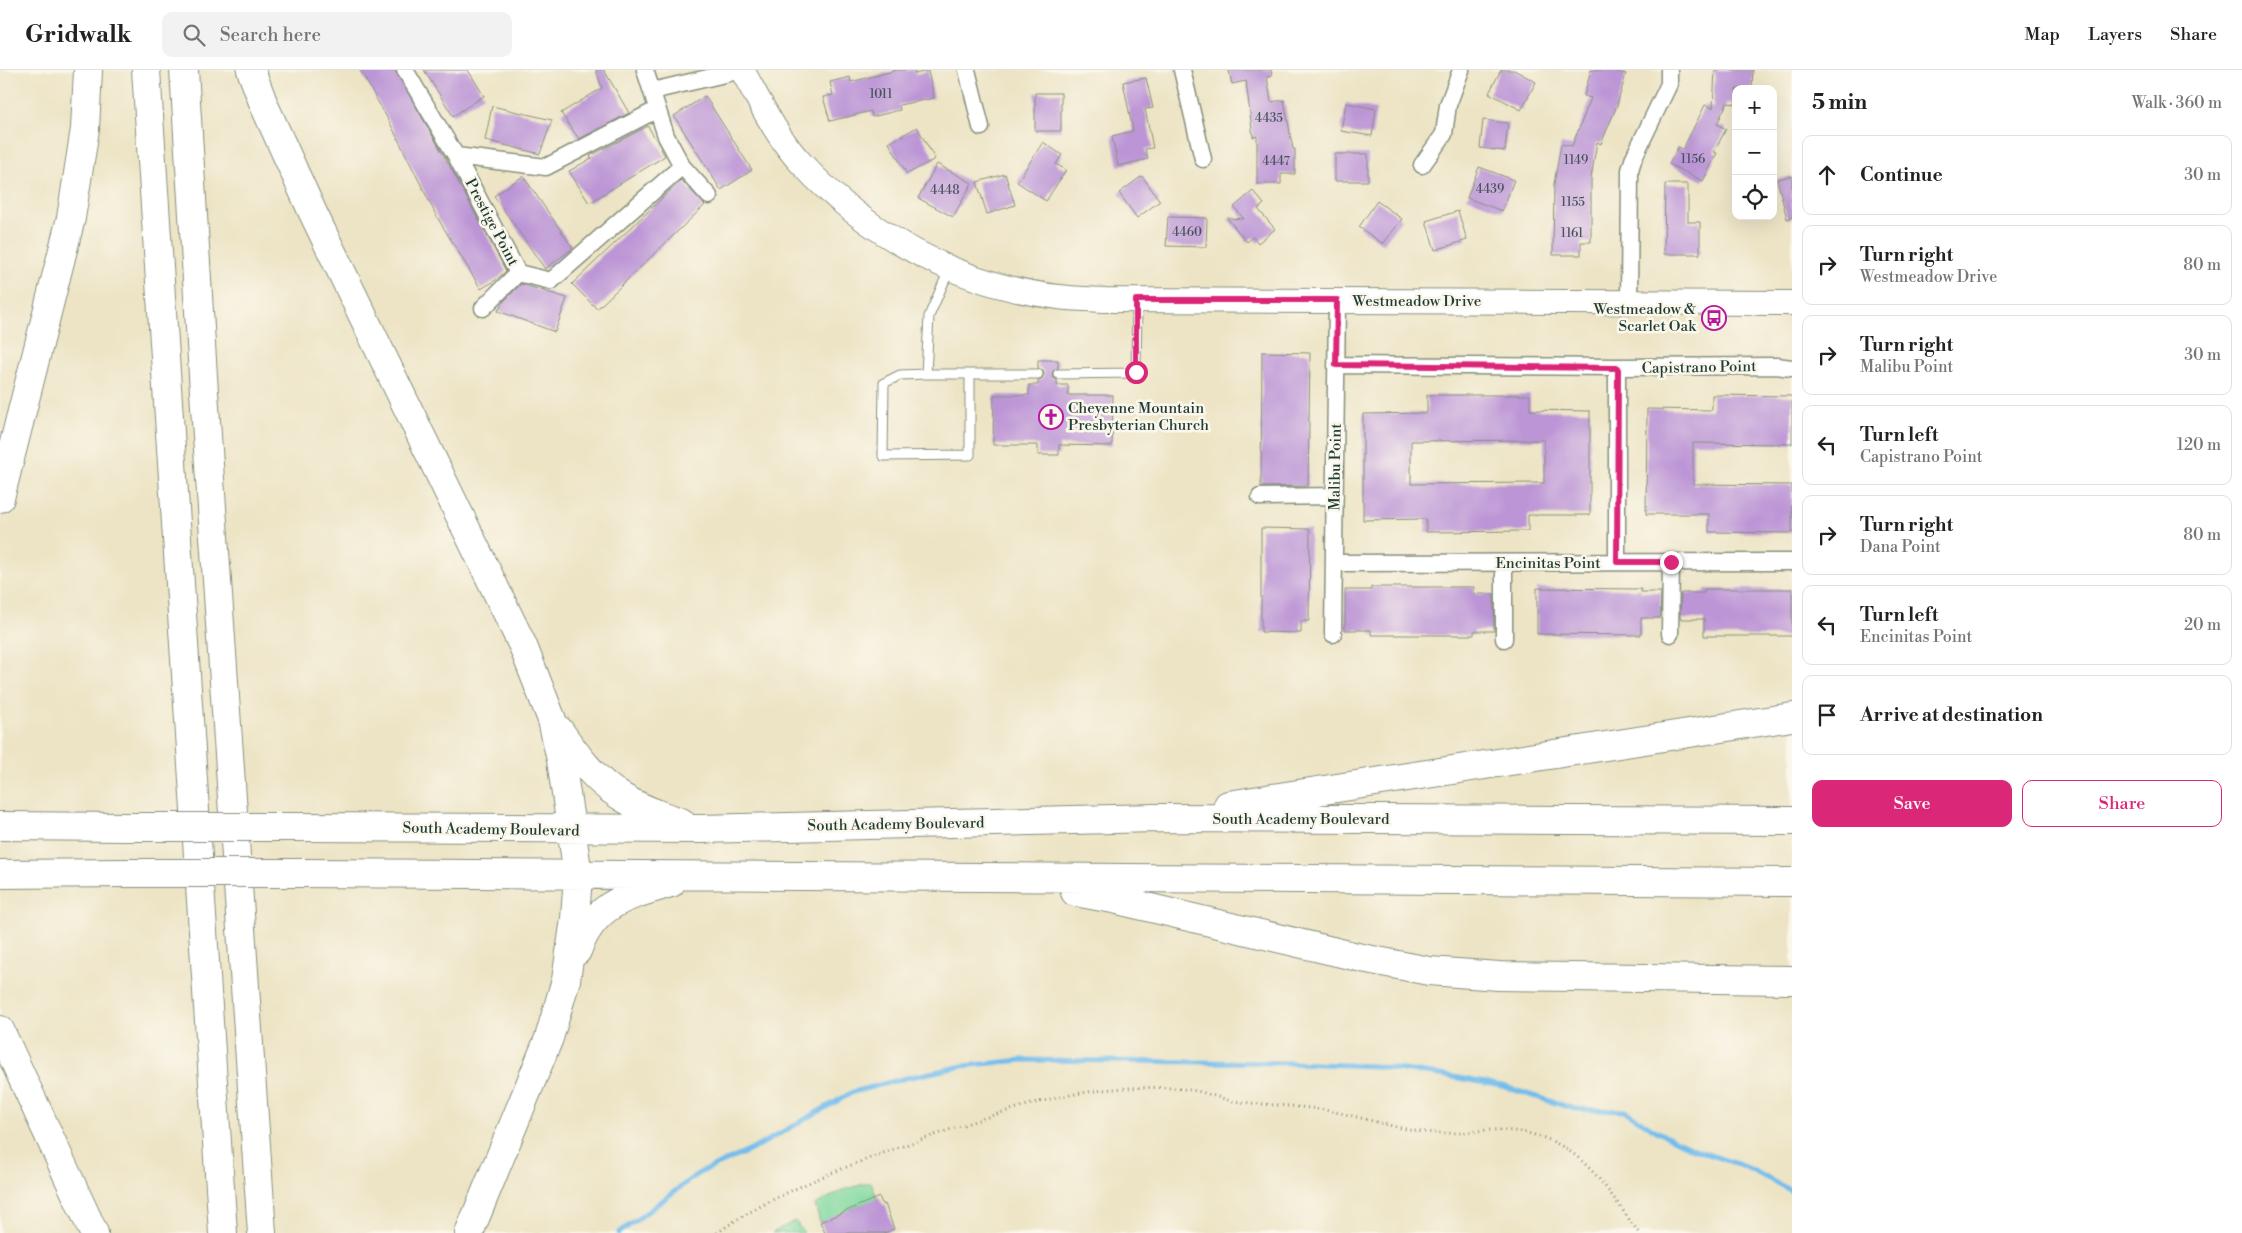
<!DOCTYPE html>
<meta charset="utf-8">
<style>
:root{--surface:#fff;--page:#f2f2f2;--text:#222;--muted:#767676;--line:#e0e0e0;--accent:#db2777}
body{margin:0;font-family:"Libre Bodoni",serif;background:var(--page);color:var(--text)}
.controls{position:absolute;right:15px;top:15px;display:grid;overflow:hidden;border-radius:10px;box-shadow:0 5px 20px #0002}
.controls button{width:45px;height:45px;display:grid;place-items:center;padding:0;border:0;border-bottom:1px solid var(--line);background:var(--surface);color:var(--text);font:25px sans-serif}
.stop{position:absolute;width:15px;height:15px;margin:-11px;border:4px solid #db2777;border-radius:50%;background:#fff}
.stop.end{background:#db2777;border-color:#fff;box-shadow:0 1px 5px #0008}
.list{margin:0;padding:0;list-style:none}
h2{display:flex;justify-content:space-between;align-items:center;height:65px;margin:0;padding:0 20px;font-size:21px}
h2 small{font-size:16px;font-weight:400;color:var(--muted)}
.list li{display:grid;grid-template-columns:32px 1fr auto;gap:15px;align-items:center;box-sizing:border-box;height:80px;margin:0 10px 10px;padding:0 10px;border:1px solid var(--line);border-radius:10px}
.list b{display:block;font-size:19px;white-space:nowrap}
.list p{margin:0;font-size:16px;white-space:nowrap;color:var(--muted)}
.list em{font-size:16px;font-style:normal;color:var(--muted)}
.actions{display:flex;gap:10px;padding:15px 20px}
.actions a{flex:1;padding:11px 0;border:1px solid var(--accent);border-radius:10px;text-align:center;font-size:18px;color:var(--accent)}
.actions .main{background:var(--accent);color:#fff}
.icon{flex:none;width:28px;height:28px;fill:none;stroke:currentColor;stroke-width:2;stroke-linecap:round;stroke-linejoin:round}
.map{position:relative;flex:none;width:1792px;height:1163px;overflow:hidden}
header{display:flex;align-items:center;gap:30px;box-sizing:border-box;height:70px;padding:0 25px;background:var(--surface);border-bottom:1px solid var(--line)}
header strong{font-size:24px}
nav{display:flex;gap:28px;margin-inline-start:auto;font-size:18px}
.search{width:350px;height:45px;background:var(--page);display:flex;align-items:center;gap:12px;box-sizing:border-box;padding:0 18px;border-radius:10px;color:var(--muted);font-size:19px}
main{display:flex}
aside{flex:1;background:var(--surface)}
.map>svg:first-child{display:block}
.green{fill:#81d99e;stroke:#508b69}
.lines{fill:none;stroke-linecap:round;stroke-linejoin:round}
.stream{stroke:#73bdec;stroke-width:5}
.building{fill:#bc95d6;fill-rule:evenodd}
.lane-casing{stroke:#86907c;stroke-width:11}
.street-casing{stroke:#86907c;stroke-width:19}
.secondary-casing{stroke:#86907c;stroke-width:26}
.highway-casing{stroke:#86907c;stroke-width:30}
.path{stroke:#86907c;stroke-width:3;stroke-dasharray:1 4;stroke-linecap:butt}
.lane{stroke:#fff;stroke-width:9}
.street{stroke:#fff;stroke-width:16}
.secondary{stroke:#fff;stroke-width:24}
.highway{stroke:#fff;stroke-width:28}
.highway-bridge-casing{stroke:#86907c;stroke-width:30;stroke-linecap:butt}
.highway-bridge{stroke:#fff;stroke-width:28}
.route{stroke:#db2777;stroke-width:6}
.labels{text-anchor:middle;stroke-width:5;stroke-linejoin:round;paint-order:stroke}
.number-label{font-size:12px;fill:#46535c}
.street-label{font-size:15px;fill:#1f3d34;stroke:#fbf7ec}
.poi-label{font-size:15px;fill:#1f3d34;stroke:#fbf7ec;text-anchor:end}
</style>
<header>
<strong>Gridwalk</strong>
<div class="search"><svg class="icon" aria-label="search" viewBox="0 0 24 24"><circle cx="10" cy="10" r="6"/><path d="M15 15l6 6"/></svg>Search here</div>
<nav><a>Map</a><a>Layers</a><a>Share</a></nav>
</header>
<main>
<div class="map">
<svg width="1792" height="1163" viewBox="0 0 1792 1163">
<rect width="100%" height="100%" fill="#fbf7ec"/>
<filter id="ink" filterUnits="userSpaceOnUse"><feTurbulence type="fractalNoise" baseFrequency=".02" numOctaves="2"/><feDisplacementMap in="SourceGraphic" scale="10" xChannelSelector="R" yChannelSelector="G"/><feConvolveMatrix kernelMatrix="1 2 1 2 8 2 1 2 1" color-interpolation-filters="sRGB"/></filter>
<filter id="wash" filterUnits="userSpaceOnUse"><feTurbulence type="fractalNoise" baseFrequency=".0096" numOctaves="4" result="noise"/><feDisplacementMap in="SourceGraphic" scale="20" xChannelSelector="R" yChannelSelector="G"/><feGaussianBlur stdDeviation="1.12" result="paint"/><feColorMatrix in="noise" values="0 0 0 0 0 0 0 0 0 0 0 0 0 0 0 0 0 1.4 0 .05"/><feComposite in="paint" operator="in"/></filter>
<g filter="url(#wash)">
<rect width="100%" height="100%" fill="#ede4c5"/>
<!-- green -->
<path class="green" d="M 871,1112 L 877,1128 L 875,1130 L 850,1139 L 851,1143 L 820,1152 L 815,1135 L 843,1120 Z
M 795,1151 L 804,1163 L 772,1163 Z"/>
<g class="lines">
<!-- stream -->
<path class="stream" d="M 619,1163 L 699,1103 L 751,1080 L 853,1022 L 906,1008 L 963,996 L 1022,990 L 1291,993 L 1373,996 L 1447,1006 L 1502,1016 L 1575,1039 L 1625,1041 L 1658,1062 L 1696,1080 L 1746,1097 L 1792,1121"/>
</g>
<g id="blocks">
<!-- building -->
<path class="building" d="M 360,0 L 395,0 L 447,91 L 506,201 L 496,210 L 481,219 L 437,147 L 390,53 Z
M 424,0 L 468,0 L 484,26 L 453,46 Z
M 596,0 L 604,0 L 629,43 L 579,69 L 561,43 L 602,18 Z
M 897,0 L 914,0 L 915,4 L 928,1 L 934,28 L 899,35 L 900,40 L 872,47 L 871,41 L 830,51 L 823,27 L 833,25 L 830,12 L 850,7 L 851,12 Z
M 1229,0 L 1271,0 L 1272,6 L 1267,7 L 1271,32 L 1284,30 L 1293,79 L 1295,79 L 1295,104 L 1281,104 L 1281,114 L 1257,114 L 1257,66 L 1253,67 L 1246,11 L 1232,14 Z
M 1501,0 L 1514,0 L 1536,12 L 1521,40 L 1489,23 Z
M 1591,0 L 1611,0 L 1626,4 L 1617,35 L 1601,74 L 1597,72 L 1591,108 L 1591,172 L 1581,172 L 1581,185 L 1553,185 L 1554,114 L 1561,74 L 1572,76 L 1591,28 L 1584,26 Z
M 1715,0 L 1753,0 L 1752,19 L 1736,19 L 1736,34 L 1727,33 L 1717,54 L 1726,59 L 1714,82 L 1717,83 L 1703,111 L 1669,94 L 1678,77 L 1683,79 L 1705,35 L 1713,38 Z
M 1146,8 L 1153,38 L 1145,39 L 1153,78 L 1145,79 L 1148,89 L 1118,96 L 1112,66 L 1133,61 L 1123,12 Z
M 1035,23 L 1061,23 L 1061,61 L 1035,61 Z
M 705,26 L 752,100 L 721,120 L 674,46 Z
M 1346,33 L 1376,39 L 1372,66 L 1341,61 Z
M 492,36 L 552,50 L 540,84 L 485,70 Z
M 1483,50 L 1508,53 L 1505,81 L 1480,78 Z
M 648,56 L 665,86 L 589,133 L 569,101 L 592,88 L 590,86 Z
M 917,57 L 935,89 L 907,104 L 889,73 Z
M 1043,72 L 1062,85 L 1056,94 L 1066,100 L 1046,131 L 1017,112 Z
M 1335,84 L 1368,84 L 1368,111 L 1335,111 Z
M 937,94 L 972,113 L 953,147 L 918,128 Z
M 1479,97 L 1514,110 L 1502,141 L 1467,128 Z
M 1005,104 L 1015,135 L 987,144 L 977,112 Z
M 523,106 L 573,178 L 545,199 L 494,126 Z
M 1142,106 L 1160,131 L 1137,148 L 1119,123 Z
M 1792,106 L 1792,148 L 1787,149 L 1777,109 Z
M 681,110 L 705,135 L 597,239 L 572,214 Z
M 1665,114 L 1688,114 L 1688,152 L 1700,152 L 1700,184 L 1664,184 Z
M 1253,121 L 1264,134 L 1258,139 L 1275,159 L 1258,173 L 1253,167 L 1247,172 L 1227,148 L 1244,149 L 1234,137 Z
M 1377,131 L 1402,149 L 1383,174 L 1359,157 Z
M 1458,141 L 1467,170 L 1435,180 L 1426,151 Z
M 1168,147 L 1207,148 L 1206,177 L 1166,176 Z
M 521,214 L 567,228 L 555,262 L 498,241 L 504,231 Z
M 1262,282 L 1310,283 L 1308,416 L 1261,417 Z
M 1038,290 L 1058,290 L 1058,298 L 1053,301 L 1052,307 L 1057,310 L 1057,315 L 1068,315 L 1068,325 L 1113,325 L 1112,376 L 1059,375 L 1059,385 L 1038,385 L 1038,375 L 993,375 L 994,325 L 1029,325 L 1029,315 L 1038,315 L 1038,310 L 1042,309 L 1044,304 L 1043,300 L 1038,298 Z
M 1427,325 L 1530,325 L 1530,340 L 1590,341 L 1590,445 L 1528,445 L 1528,461 L 1426,462 L 1426,449 L 1363,450 L 1363,344 L 1427,343 ZM 1544,370 L 1544,413 L 1411,414 L 1411,371 Z
M 1712,325 L 1792,326 L 1792,374 L 1693,373 L 1693,414 L 1792,415 L 1792,463 L 1709,462 L 1709,444 L 1646,444 L 1647,339 L 1712,340 Z
M 1261,458 L 1310,459 L 1309,551 L 1301,551 L 1301,563 L 1261,562 Z
M 1371,517 L 1474,517 L 1474,524 L 1494,524 L 1494,561 L 1474,561 L 1474,565 L 1371,565 L 1371,560 L 1345,560 L 1345,520 L 1371,520 Z
M 1537,518 L 1641,519 L 1641,522 L 1661,522 L 1660,548 L 1641,548 L 1641,565 L 1537,564 Z
M 1704,519 L 1792,519 L 1792,566 L 1704,566 L 1704,549 L 1680,549 L 1681,523 L 1704,523 Z
M 879,1127 L 883,1135 L 885,1134 L 894,1159 L 884,1163 L 825,1163 L 820,1152 Z"/>
</g>
</g>
<g filter="url(#ink)">
<use href="#blocks" fill-opacity="0" stroke="#86907c" stroke-width="1"/>
<g class="lines">
<defs>
<path id="lane" d="M 950,198 L 929,246 L 926,304 L 1038,304
M 926,304 L 900,305 L 884,313 L 883,386 L 970,385 L 970,304
M 1058,304 L 1136,303 L 1137,232"/>
<path id="street" d="M 405,0 L 456,86 L 518,203 L 551,211 L 682,96
M 645,0 L 666,66 L 682,96 L 709,126
M 967,0 L 981,57
M 1182,0 L 1203,89
M 652,21 L 742,0
M 456,86 L 546,97 L 656,40
M 1422,95 L 1444,64 L 1448,35 L 1461,0
M 1629,231 L 1630,100 L 1634,87 L 1669,14 L 1669,0
M 483,238 L 518,203
M 1336,295 L 1617,297 L 1776,296 L 1792,298
M 1260,427 L 1335,426
M 1617,492 L 1617,297
M 1334,493 L 1792,492
M 1504,493 L 1504,569
M 1333,564 L 1337,231
M 1670,564 L 1671,492"/>
<path id="secondary" d="M 742,0 C 760,32 776,66 801,93 C 868,166 961,216 1059,227 C 1074,229 1090,229 1105,230 L 1792,233"/>
<path id="highway" d="M 146,0 L 223,1163
M 184,0 L 204,322 L 262,1163
M 251,0 L 264,35 L 313,143 L 523,576 L 552,650 L 561,690 L 578,805 L 575,849 L 566,910 L 549,968 L 469,1163
M 0,428 L 71,148 L 85,59 L 88,0
M 559,660 C 598,716 616,731 681,752
M 1228,735 L 1792,647
M 0,756 L 126,757
M 299,757 L 701,759 L 1155,748 L 1792,751
M 300,803 L 1792,812
M 0,804 L 129,803
M 1075,822 L 1113,829 L 1362,888 L 1429,901 L 1499,906 L 1792,910
M 577,881 C 595,832 626,827 671,813
M 0,960 L 94,1163"/>
</defs>
<!-- lane casing -->
<use href="#lane" class="lane-casing"/>
<!-- street casing -->
<use href="#street" class="street-casing"/>
<!-- secondary casing -->
<use href="#secondary" class="secondary-casing"/>
<!-- highway casing -->
<use href="#highway" class="highway-casing"/>
<!-- path -->
<path class="path" d="M 717,1163 C 773,1123 852,1094 917,1071 C 987,1047 1055,1021 1130,1018 C 1149,1017 1171,1017 1190,1020 C 1205,1022 1218,1028 1233,1031 C 1261,1035 1290,1035 1318,1039 C 1346,1043 1374,1052 1401,1058 C 1419,1062 1438,1064 1456,1063 C 1468,1063 1479,1060 1491,1060 C 1573,1059 1596,1104 1639,1163"/>
<!-- lane -->
<use href="#lane" class="lane"/>
<!-- street -->
<use href="#street" class="street"/>
<!-- secondary -->
<use href="#secondary" class="secondary"/>
<!-- highway -->
<use href="#highway" class="highway"/>
<defs>
<path id="highway-bridge" d="M 126,757 L 299,757
M 129,803 L 300,803"/>
</defs>
<!-- highway-bridge casing -->
<use href="#highway-bridge" class="highway-bridge-casing"/>
<!-- highway-bridge -->
<use href="#highway-bridge" class="highway-bridge"/>
</g>
</g>
<g class="lines" filter="url(#ink)">
<!-- route -->
<path class="route" d="M 1136,302 L 1136,230 L 1337,230 L 1336,295 L 1618,298 L 1617,492 L 1671,492"/>
</g>
<!-- icons -->
<defs>
<symbol id="bus-ring" viewBox="-11 -11 22 22"><circle r="9.5" fill="#fbf7ec" stroke="#b5179e" stroke-width="1.5"/><path d="M-5-6H5V4H4V6H2V4H-2V6H-4V4H-5ZM-3.5-4V0h7V-4ZM-3.5 1.2v1.5H-2V1.2ZM2 1.2v1.5H3.5V1.2Z" fill="#b5179e"/></symbol>
<symbol id="church-ring" viewBox="-11 -11 22 22"><circle r="9.5" fill="#fbf7ec" stroke="#b5179e" stroke-width="1.5"/><path d="M-1.2-6h2.4v3.5h3.3v2.4h-3.3V6h-2.4V-.1h-3.3v-2.4h3.3Z" fill="#b5179e"/></symbol>
</defs>
<g fill-rule="evenodd">
<use href="#bus-ring" x="1700" y="234" width="28" height="28"/>
<use href="#church-ring" x="1037" y="333" width="28" height="28"/>
</g>
<g class="labels">
<!-- number labels -->
<g class="number-label">
<text x="881" y="28">1011</text>
<text x="1269" y="52">4435</text>
<text x="1693" y="93">1156</text>
<text x="1576" y="94">1149</text>
<text x="1276" y="95">4447</text>
<text x="1490" y="123">4439</text>
<text x="945" y="124">4448</text>
<text x="1573" y="136">1155</text>
<text x="1187" y="166">4460</text>
<text x="1572" y="167">1161</text>
</g>
<!-- street labels -->
<g class="street-label">
<text transform="translate(492 152) rotate(62)" y="5">Prestige Point</text>
<text x="1417" y="236">Westmeadow Drive</text>
<text transform="translate(1699 297) rotate(-1)" y="5">Capistrano Point</text>
<text transform="translate(1335 397) rotate(-89)" y="5">Malibu Point</text>
<text x="1548" y="498">Encinitas Point</text>
<text x="1301" y="754">South Academy Boulevard</text>
<text transform="translate(896 754) rotate(-1)" y="5">South Academy Boulevard</text>
<text transform="translate(491 759) rotate(1)" y="5">South Academy Boulevard</text>
</g>
<!-- poi labels -->
<g class="poi-label">
<text x="1696" y="244">Westmeadow &amp;<tspan x="1696" dy="17">Scarlet Oak</tspan></text>
<text x="1068" y="343" text-anchor="start">Cheyenne Mountain<tspan x="1068" dy="17">Presbyterian Church</tspan></text>
</g>
</g>
</svg>
<div class="controls">
<button>+</button>
<button>−</button>
<button><svg class="icon" aria-label="locate" viewBox="0 0 24 24"><circle cx="12" cy="12" r="6"/><path d="M12 2v4M12 18v4M2 12h4M18 12h4"/></svg></button>
</div>
<div class="stop" style="left:1136px;top:302px"></div>
<div class="stop end" style="left:1671px;top:492px"></div>
</div>
<aside>
<h2>5 min<small>Walk · 360 m</small></h2>
<ul class="list">
<li><svg class="icon" aria-label="ahead" viewBox="0 0 24 24"><path d="M12 20V5M6 11l6-6 6 6"/></svg><div><b>Continue</b></div><em>30 m</em></li>
<li><svg class="icon" aria-label="right" viewBox="0 0 24 24"><path d="M7 20v-9h11M14 6l5 5-5 5"/></svg><div><b>Turn right</b><p>Westmeadow Drive</p></div><em>80 m</em></li>
<li><svg class="icon" aria-label="right" viewBox="0 0 24 24"><path d="M7 20v-9h11M14 6l5 5-5 5"/></svg><div><b>Turn right</b><p>Malibu Point</p></div><em>30 m</em></li>
<li><svg class="icon" aria-label="left" viewBox="0 0 24 24"><path d="M17 20v-9H6M10 6l-5 5 5 5"/></svg><div><b>Turn left</b><p>Capistrano Point</p></div><em>120 m</em></li>
<li><svg class="icon" aria-label="right" viewBox="0 0 24 24"><path d="M7 20v-9h11M14 6l5 5-5 5"/></svg><div><b>Turn right</b><p>Dana Point</p></div><em>80 m</em></li>
<li><svg class="icon" aria-label="left" viewBox="0 0 24 24"><path d="M17 20v-9H6M10 6l-5 5 5 5"/></svg><div><b>Turn left</b><p>Encinitas Point</p></div><em>20 m</em></li>
<li><svg class="icon" aria-label="arrive" viewBox="0 0 24 24"><path d="M6 21V4h12l-3 4 3 4H6"/></svg><div><b>Arrive at destination</b></div></li>
</ul>
<div class="actions"><a class="main">Save</a><a>Share</a></div>
</aside>
</main>
